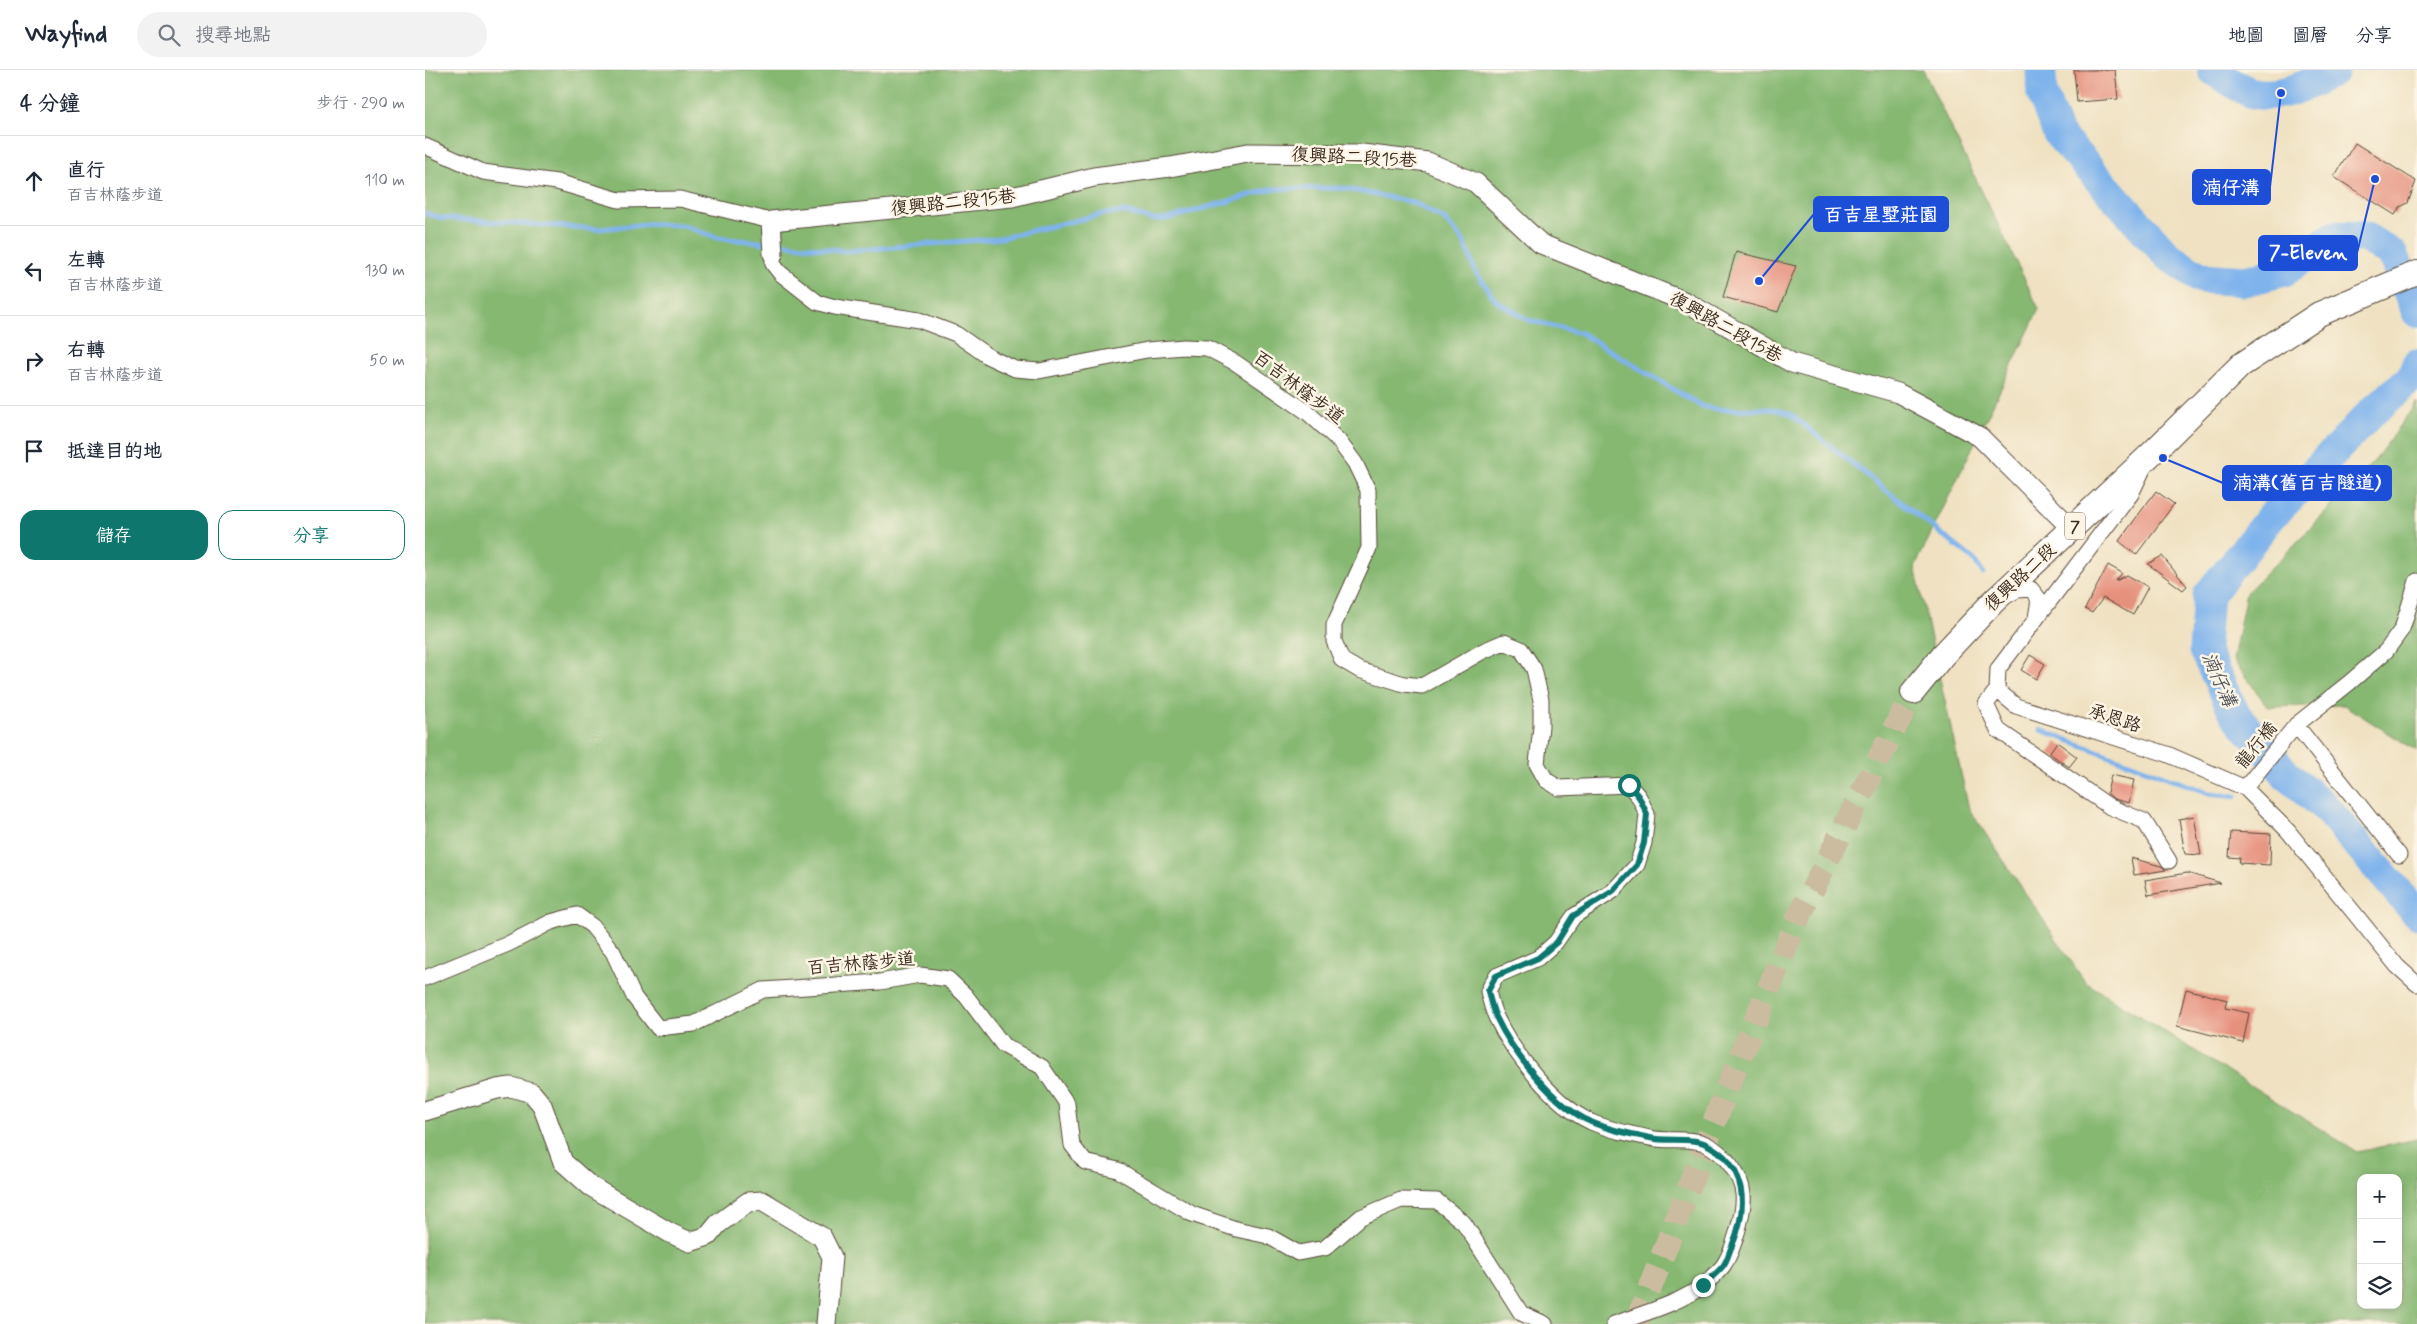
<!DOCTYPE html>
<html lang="zh-TW">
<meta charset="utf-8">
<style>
:root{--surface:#fff;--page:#f2f2f3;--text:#1f2937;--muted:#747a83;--line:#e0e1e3;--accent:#0f766e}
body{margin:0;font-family:Mynerve,"LXGW WenKai TC",sans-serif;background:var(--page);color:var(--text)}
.controls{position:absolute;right:15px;bottom:15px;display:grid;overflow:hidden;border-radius:10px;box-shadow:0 2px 8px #0003}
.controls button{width:45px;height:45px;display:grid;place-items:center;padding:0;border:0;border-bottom:1px solid var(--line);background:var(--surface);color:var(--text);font:25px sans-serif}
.stop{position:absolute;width:15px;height:15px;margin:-11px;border:4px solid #0f766e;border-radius:50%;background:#fff}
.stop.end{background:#0f766e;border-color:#fff;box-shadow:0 1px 5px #0008}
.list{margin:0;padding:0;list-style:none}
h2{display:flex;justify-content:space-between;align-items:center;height:65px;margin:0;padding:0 20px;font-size:21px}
h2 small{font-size:16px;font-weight:400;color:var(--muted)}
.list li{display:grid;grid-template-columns:32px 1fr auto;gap:15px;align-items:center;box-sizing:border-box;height:90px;padding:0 20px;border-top:1px solid var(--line)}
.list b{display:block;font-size:19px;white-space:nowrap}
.list p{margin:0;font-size:16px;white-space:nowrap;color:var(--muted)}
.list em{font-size:16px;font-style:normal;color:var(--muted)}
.actions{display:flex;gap:10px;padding:15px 20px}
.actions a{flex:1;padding:11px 0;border:1px solid var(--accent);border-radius:15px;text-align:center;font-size:18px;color:var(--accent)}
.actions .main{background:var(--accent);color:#fff}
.icon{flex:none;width:28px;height:28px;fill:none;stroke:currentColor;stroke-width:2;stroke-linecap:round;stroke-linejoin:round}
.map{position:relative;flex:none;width:1992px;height:1254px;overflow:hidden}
header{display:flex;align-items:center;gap:30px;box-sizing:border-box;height:70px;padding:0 25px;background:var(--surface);border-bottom:1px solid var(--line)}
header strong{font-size:24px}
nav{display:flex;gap:28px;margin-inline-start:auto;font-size:18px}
.search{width:350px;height:45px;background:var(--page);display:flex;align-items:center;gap:12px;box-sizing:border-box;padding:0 18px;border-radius:28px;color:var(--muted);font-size:19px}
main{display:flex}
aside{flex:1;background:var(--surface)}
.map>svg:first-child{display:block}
.forest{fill:#86b872;stroke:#607148;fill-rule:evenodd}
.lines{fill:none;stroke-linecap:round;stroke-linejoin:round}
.stream{stroke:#7fb3ec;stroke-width:5}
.river{stroke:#7fb3ec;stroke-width:31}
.building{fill:#e6917e}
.primary-tunnel{stroke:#cbbca0;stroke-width:24;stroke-dasharray:24 12;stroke-linecap:butt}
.minor-casing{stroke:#564536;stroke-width:17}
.tertiary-casing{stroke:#564536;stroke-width:21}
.primary-casing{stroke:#564536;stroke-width:26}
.minor{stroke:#fff;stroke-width:15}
.tertiary{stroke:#fff;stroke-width:19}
.primary{stroke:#fff;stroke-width:24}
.route{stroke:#0f766e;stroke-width:6}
.labels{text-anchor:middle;stroke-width:5;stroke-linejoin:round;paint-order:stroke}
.shield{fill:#fcf5e5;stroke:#75675a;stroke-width:1}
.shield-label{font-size:16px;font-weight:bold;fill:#3b2a1e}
.street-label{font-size:18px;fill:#3b2a1e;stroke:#fcf5e5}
.water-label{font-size:19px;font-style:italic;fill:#4f535c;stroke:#fcf5e5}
.leader{fill:none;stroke:#1d4ed8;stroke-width:2}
.callout-dot{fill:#1d4ed8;stroke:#fcf5e5;stroke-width:2}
.callout{fill:#1d4ed8;stroke:#1d4ed8;stroke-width:2}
.callout-label{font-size:19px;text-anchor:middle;font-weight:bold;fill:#fff}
</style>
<header>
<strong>Wayfind</strong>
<div class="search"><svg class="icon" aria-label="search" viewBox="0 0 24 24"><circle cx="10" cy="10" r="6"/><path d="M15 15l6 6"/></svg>搜尋地點</div>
<nav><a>地圖</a><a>圖層</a><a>分享</a></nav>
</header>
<main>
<aside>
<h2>4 分鐘<small>步行 · 290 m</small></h2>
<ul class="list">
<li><svg class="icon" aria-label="ahead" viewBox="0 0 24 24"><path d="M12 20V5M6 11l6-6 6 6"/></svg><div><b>直行</b><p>百吉林蔭步道</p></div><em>110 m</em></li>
<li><svg class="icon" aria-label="left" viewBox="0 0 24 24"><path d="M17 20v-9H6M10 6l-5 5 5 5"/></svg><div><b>左轉</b><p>百吉林蔭步道</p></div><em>130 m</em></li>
<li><svg class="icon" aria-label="right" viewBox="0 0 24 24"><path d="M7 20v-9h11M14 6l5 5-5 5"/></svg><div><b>右轉</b><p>百吉林蔭步道</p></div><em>50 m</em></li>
<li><svg class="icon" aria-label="arrive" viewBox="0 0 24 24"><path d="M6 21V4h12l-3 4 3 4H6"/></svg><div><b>抵達目的地</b></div></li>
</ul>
<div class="actions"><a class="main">儲存</a><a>分享</a></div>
</aside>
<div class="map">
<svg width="1992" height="1254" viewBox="0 0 1992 1254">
<rect width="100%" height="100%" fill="#fcf5e5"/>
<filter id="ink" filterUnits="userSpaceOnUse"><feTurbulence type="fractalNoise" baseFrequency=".02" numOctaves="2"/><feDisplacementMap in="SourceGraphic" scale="10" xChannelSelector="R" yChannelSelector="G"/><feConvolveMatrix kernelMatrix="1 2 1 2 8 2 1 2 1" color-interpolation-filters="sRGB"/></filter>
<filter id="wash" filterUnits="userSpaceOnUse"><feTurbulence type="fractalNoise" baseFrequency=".0096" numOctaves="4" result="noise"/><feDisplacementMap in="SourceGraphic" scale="20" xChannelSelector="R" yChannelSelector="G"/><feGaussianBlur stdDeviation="1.12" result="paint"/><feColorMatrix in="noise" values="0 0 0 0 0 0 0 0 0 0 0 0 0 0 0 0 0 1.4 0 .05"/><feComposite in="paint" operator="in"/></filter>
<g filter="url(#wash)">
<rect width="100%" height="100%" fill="#efe1c1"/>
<!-- forest -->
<path class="forest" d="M 0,0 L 1498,0 L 1614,239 L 1490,497 L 1544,739 L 1660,912 L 1932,1082 L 1992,1069 L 1992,1254 L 0,1254 ZM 1936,1108 L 1973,1108 L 1973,1235 L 1936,1235 Z
M 1992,332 L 1992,681 L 1919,635 L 1843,637 L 1808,590 L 1821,523 L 1885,459 L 1950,390 Z"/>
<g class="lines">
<!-- stream -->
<path class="stream" d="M 0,143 L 15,148 L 173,159 L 225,154 L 256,155 L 293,168 L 343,173
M 352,173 L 422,181 L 576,168 L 678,144 L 701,142 L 728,150 L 742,149 L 846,119 L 917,118 L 987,132 L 1019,149 L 1038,170 L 1051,202 L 1071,231 L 1103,250 L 1156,263 L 1274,335 C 1303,346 1336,332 1365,344 L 1548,489 L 1558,503
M 1616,660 L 1784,723 L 1811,726
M 1852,714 L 1862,705"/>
<!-- river -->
<path class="river" d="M 1616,0 L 1617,24 L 1633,64 L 1742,185 L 1776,208 L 1820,211 L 1860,201 L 1909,166 L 1940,167 L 1967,184 L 1992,242
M 1788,0 C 1798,6 1818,21 1828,23 C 1855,29 1887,14 1909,0
M 1992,294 L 1987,307 L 1945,344 L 1846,447 L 1783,525 L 1779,580 L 1810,644 L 1862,705 L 1899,736 L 1992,844"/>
</g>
<g id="blocks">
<!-- building -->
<path class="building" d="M 1649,0 L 1690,0 L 1693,29 L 1652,32 Z
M 1930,73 L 1991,111 L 1983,133 L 1975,137 L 1970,145 L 1909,107 Z
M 1311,182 L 1371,196 L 1353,242 L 1298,227 Z
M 1731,421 L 1749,434 L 1711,485 L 1694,471 Z
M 1737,486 L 1762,516 L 1758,520 L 1723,494 Z
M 1683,495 L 1697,503 L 1691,511 L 1702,505 L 1723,517 L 1708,545 L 1678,528 L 1667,543 L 1660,539 Z
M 1605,585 L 1620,594 L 1611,609 L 1596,600 Z
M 1632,672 L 1652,687 L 1644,697 L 1624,683 Z
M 1686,705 L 1709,710 L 1704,733 L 1689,729 L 1682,723 Z
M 1769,746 L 1776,785 L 1760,784 L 1754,749 Z
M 1806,762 L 1846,764 L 1845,795 L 1814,793 L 1815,788 L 1804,787 Z
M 1706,788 L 1736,796 L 1741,800 L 1709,805 Z
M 1762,803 L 1796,813 L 1723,825 L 1720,810 Z
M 1761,919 L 1802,930 L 1800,938 L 1824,943 L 1818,973 L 1752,956 Z"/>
</g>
</g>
<g filter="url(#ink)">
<use href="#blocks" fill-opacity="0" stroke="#564536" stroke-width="1"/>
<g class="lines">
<!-- primary-tunnel -->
<path class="primary-tunnel" d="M 1211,1254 L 1302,1019 L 1373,848 L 1488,622"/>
<defs>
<path id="minor" d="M 0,76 L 58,102 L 132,112 L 194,130 L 255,129 L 346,151
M 348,184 L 348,194 L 355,203 L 392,232 L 410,237 L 494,250 L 531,264 L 564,287 L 590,299 L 614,301 L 722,280 L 759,277 L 782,278 L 811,293 L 882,342 L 913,370 L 930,393 L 943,420 L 944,478 L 909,555 L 909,571 L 917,590 L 934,600 L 979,614 L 997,616 L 1058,581 L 1079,572 L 1096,579 L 1109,599 L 1116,630 L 1116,656 L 1112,694 L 1121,710 L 1134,718 L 1204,715 L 1214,727 L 1222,744 L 1219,773 L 1212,795 L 1188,821 L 1149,846 L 1131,872 L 1113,888 L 1071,906 L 1063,921 C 1065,930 1067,939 1071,947 C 1088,983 1129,1035 1166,1052 C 1185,1060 1205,1064 1225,1068 C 1240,1072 1267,1067 1281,1074 C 1299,1083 1316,1104 1318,1124 C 1320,1141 1308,1182 1298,1196 C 1293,1202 1285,1210 1279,1215 C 1253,1234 1219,1243 1189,1254
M 1719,397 L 1706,424 L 1573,599 L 1572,620 L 1591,636 L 1742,684 L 1820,718 L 1863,761 L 1972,896 L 1992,914
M 1581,526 L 1593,520 L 1606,519 L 1614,529 L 1611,548
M 1572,620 L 1561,634 L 1573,660 L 1685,737 L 1719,751 L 1744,791
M 1871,655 L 1974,785
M 1820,718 L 1871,655 L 1924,613 L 1961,581 L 1977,559 L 1992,511
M 0,908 L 83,874 L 126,852 L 152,845 L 167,856 L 188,882 L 209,927 L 233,958 L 269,954 L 338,920 L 455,912 L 495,905 L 523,909 L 541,926 L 578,975 L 617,997 L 642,1034 L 647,1075 L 660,1092 L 693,1100 L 767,1144 L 811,1159 L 843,1166 L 873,1183 L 900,1178 L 936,1147 L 976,1130 L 1012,1131 L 1039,1153 L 1096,1243 L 1120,1254"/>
<path id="tertiary" d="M 348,184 L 346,151 L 587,127 L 669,107 L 745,97 L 823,83 L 937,84 L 1003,92 L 1051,113 L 1116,174 L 1261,232 L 1367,293 L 1473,323 L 1555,367 L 1647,459
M 0,1041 L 72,1019 L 86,1017 L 107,1023 L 117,1035 L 138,1092 L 165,1116 L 245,1163 L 265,1172 L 283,1166 L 293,1154 L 323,1132 L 337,1131 L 397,1167 L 407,1187 L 401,1254"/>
<path id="primary" d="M 1488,622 L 1518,585 L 1568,532 L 1725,385 L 1816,295 L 1894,244 L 1992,203"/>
</defs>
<!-- minor casing -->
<use href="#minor" class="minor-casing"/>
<!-- tertiary casing -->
<use href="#tertiary" class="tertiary-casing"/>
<!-- primary casing -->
<use href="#primary" class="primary-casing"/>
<!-- minor -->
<use href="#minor" class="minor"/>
<!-- tertiary -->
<use href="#tertiary" class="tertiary"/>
<!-- primary -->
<use href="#primary" class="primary"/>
</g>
</g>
<g class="lines" filter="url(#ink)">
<!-- route -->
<path class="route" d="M 1204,715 L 1214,727 L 1222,744 L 1219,773 L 1212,795 L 1188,821 L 1148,846 L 1132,872 L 1113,888 L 1071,906 L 1063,921 C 1065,930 1067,939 1071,947 C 1088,983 1129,1036 1166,1052 C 1185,1060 1205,1064 1225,1068 C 1240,1072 1268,1067 1281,1074 C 1323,1095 1323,1138 1307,1176 C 1304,1182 1302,1191 1298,1196 C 1292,1203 1285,1209 1278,1215"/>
</g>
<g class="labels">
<!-- shield labels -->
<rect class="shield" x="1640" y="442.5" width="20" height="27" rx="4"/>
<g class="shield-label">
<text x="1650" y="462">7</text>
</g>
<!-- street labels -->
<g class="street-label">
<text transform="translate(929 87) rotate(3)" y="6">復興路二段15巷</text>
<text transform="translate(528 132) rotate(-6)" y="6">復興路二段15巷</text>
<text transform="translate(1301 257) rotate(29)" y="6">復興路二段15巷</text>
<text transform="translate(874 317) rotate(37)" y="6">百吉林蔭步道</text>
<text transform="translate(1595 507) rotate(-43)" y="6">復興路二段</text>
<text transform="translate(1690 648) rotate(18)" y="6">承恩路</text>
<text transform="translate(1831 675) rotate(-51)" y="6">龍行橋</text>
<text transform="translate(436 893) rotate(-5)" y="6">百吉林蔭步道</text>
</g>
<!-- water labels -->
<g class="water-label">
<text transform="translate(1795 609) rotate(66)" y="7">湳仔溝</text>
</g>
</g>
<!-- callouts -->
<path class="leader" d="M1856 23L1845 117M1334 211L1389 144M1950 109L1932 183M1738 388L1798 413"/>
<g class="callout-dot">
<circle cx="1856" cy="23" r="5"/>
<circle cx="1334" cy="211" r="5"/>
<circle cx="1950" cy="109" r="5"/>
<circle cx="1738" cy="388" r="5"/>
</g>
<g class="callout">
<rect x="1768" y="100" width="77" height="34" rx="5"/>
<rect x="1389" y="127" width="134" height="34" rx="5"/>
<rect x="1834" y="166" width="98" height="34" rx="5"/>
<rect x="1798" y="396" width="168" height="34" rx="5"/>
</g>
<g class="callout-label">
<text x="1806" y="124">湳仔溝</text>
<text x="1456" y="151">百吉星墅莊園</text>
<text x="1883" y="189">7-Eleven</text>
<text x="1882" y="419">湳溝(舊百吉隧道)</text>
</g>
</svg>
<div class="controls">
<button>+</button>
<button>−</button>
<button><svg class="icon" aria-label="layers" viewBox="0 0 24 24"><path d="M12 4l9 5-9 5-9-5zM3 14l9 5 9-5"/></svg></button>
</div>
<div class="stop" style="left:1204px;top:715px"></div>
<div class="stop end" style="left:1278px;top:1215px"></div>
</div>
</main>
